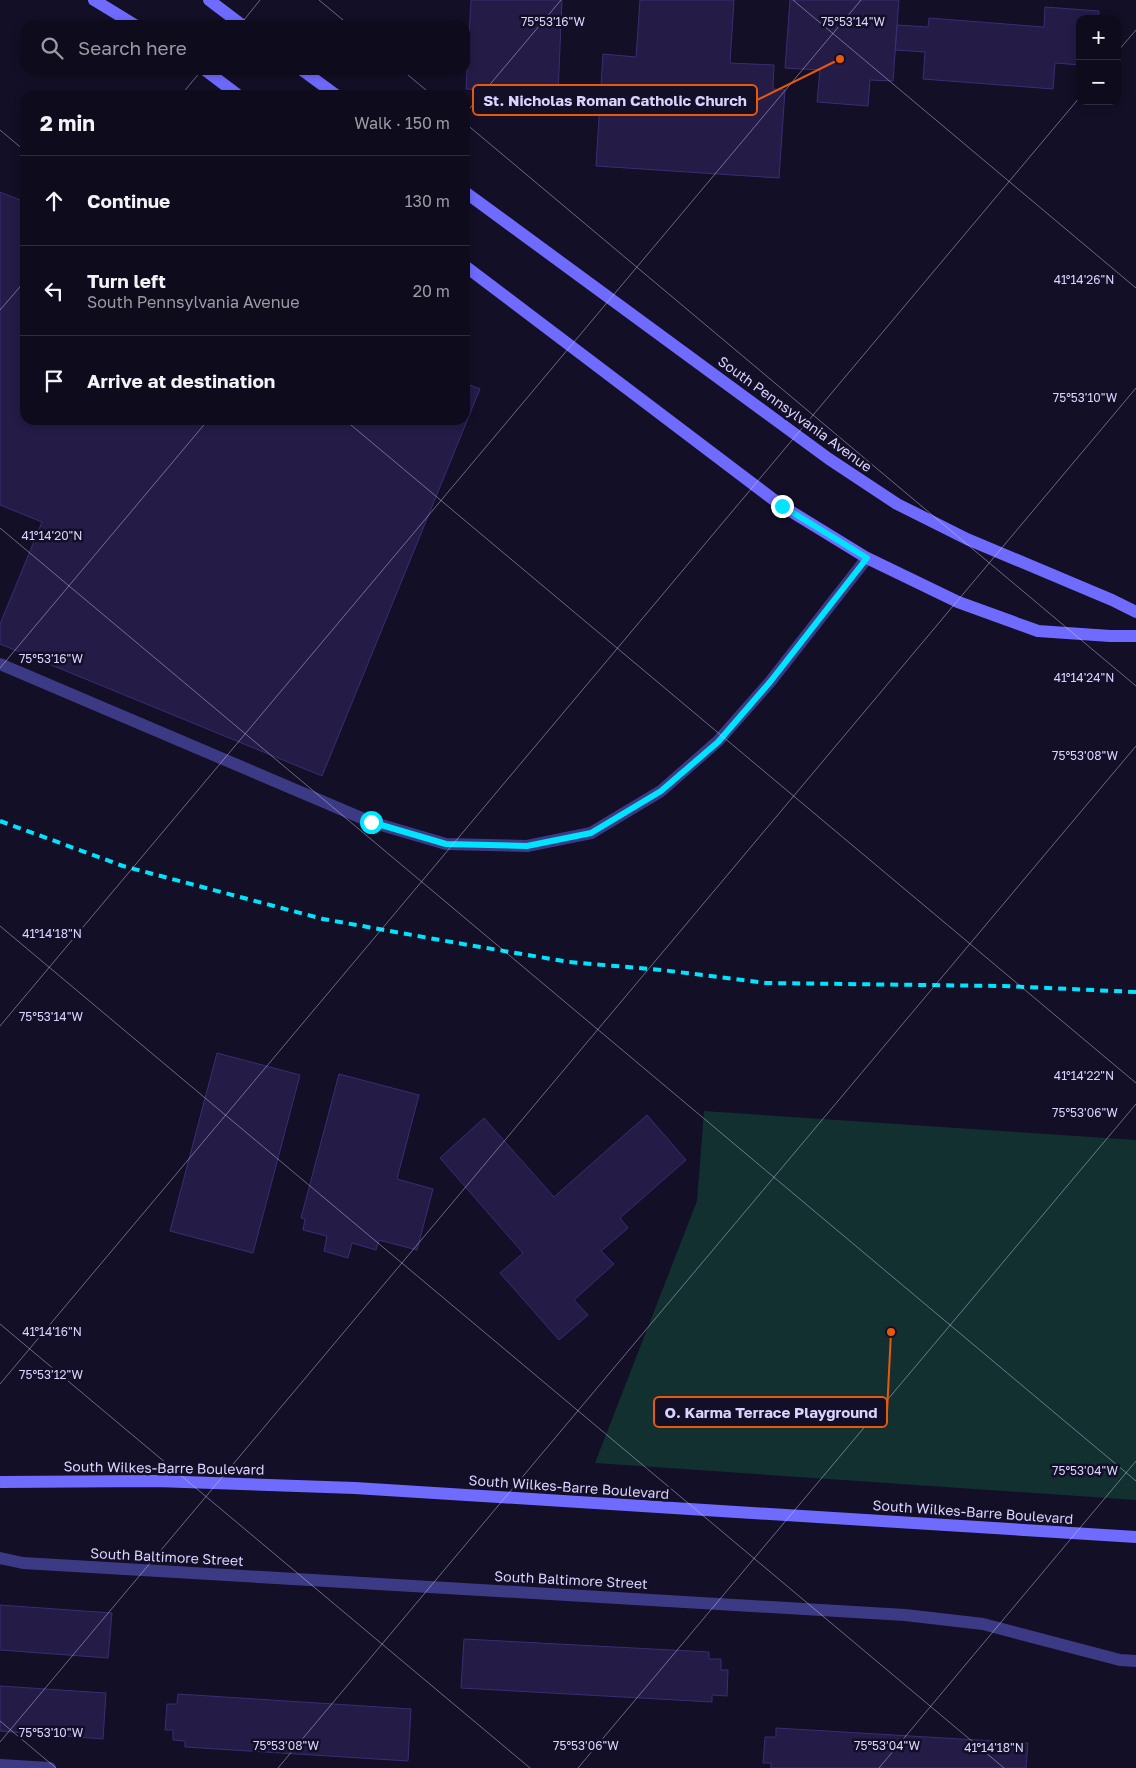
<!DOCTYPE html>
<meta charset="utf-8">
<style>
:root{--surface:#0e0b1c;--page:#171425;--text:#f1f3f6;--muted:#9b9ba3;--line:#2e2b3b}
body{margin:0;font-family:"Golos Text",sans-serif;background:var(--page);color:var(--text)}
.controls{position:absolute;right:15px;top:15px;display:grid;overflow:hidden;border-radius:10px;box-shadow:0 2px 8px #0003}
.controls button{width:45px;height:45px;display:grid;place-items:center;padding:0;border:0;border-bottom:1px solid var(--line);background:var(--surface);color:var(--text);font:25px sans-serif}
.stop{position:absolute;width:15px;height:15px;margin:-11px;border:4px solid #00e5ff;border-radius:50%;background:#fff}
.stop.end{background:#00e5ff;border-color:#fff;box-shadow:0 1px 5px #0008}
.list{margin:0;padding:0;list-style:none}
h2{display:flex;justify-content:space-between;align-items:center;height:65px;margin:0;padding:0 20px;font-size:21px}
h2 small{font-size:16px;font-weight:400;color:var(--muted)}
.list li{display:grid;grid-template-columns:32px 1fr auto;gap:15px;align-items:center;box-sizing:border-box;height:90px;padding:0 20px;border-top:1px solid var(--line)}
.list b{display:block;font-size:19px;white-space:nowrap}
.list p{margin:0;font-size:16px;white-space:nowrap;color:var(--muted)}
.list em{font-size:16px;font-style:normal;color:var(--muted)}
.icon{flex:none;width:28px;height:28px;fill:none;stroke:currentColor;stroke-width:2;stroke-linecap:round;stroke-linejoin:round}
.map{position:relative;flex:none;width:1136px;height:1768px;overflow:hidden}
.search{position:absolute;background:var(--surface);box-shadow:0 2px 8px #0003;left:20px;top:20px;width:450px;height:55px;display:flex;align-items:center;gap:12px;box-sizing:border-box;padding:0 18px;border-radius:15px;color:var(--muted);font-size:19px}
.panel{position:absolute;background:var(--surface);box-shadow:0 2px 8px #0003;left:20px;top:90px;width:450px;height:335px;border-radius:15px}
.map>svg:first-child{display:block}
.green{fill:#12302f}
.building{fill:#241b47;stroke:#3b2d73}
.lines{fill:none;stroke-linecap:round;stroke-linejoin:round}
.lane{stroke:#3d3a85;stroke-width:12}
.street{stroke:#3d3a85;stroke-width:12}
.secondary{stroke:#6f6bff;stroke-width:12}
.rail{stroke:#00e5ff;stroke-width:4;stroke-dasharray:8 6;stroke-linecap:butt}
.route{stroke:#00e5ff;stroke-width:6}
.ticks{fill:none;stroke:#d9d4ff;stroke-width:1;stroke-opacity:0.45}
.labels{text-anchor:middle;stroke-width:5;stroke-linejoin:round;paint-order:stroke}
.street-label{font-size:14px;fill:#d9d4ff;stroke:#130f26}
.ticks-label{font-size:12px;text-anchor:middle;fill:#d9d4ff;stroke:#130f26;stroke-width:5;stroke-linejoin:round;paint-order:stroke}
.leader{fill:none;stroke:#e8590c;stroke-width:2}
.callout-dot{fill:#e8590c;stroke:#130f26;stroke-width:2}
.callout{fill:#130f26;stroke:#e8590c;stroke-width:2}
.callout-label{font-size:15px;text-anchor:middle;font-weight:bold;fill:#d9d4ff}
</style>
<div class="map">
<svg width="1136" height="1768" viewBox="0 0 1136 1768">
<rect width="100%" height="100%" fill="#130f26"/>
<!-- green -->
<path class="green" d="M 704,1111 L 1136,1140 L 1136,1500 L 595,1463 L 697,1201 Z"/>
<!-- building -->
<path class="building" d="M 471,0 L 562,0 L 558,94 L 466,89 Z
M 640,0 L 734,0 L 730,63 L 774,65 L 773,89 L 785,90 L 779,178 L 596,166 L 603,54 L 636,57 Z
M 790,0 L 899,0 L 893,81 L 870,80 L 868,106 L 817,102 L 820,70 L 785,68 Z
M 1045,7 L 1099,11 L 1098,19 L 1080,19 L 1080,65 L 1055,63 L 1053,89 L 923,79 L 925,52 L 895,50 L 897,25 L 928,27 L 929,18 L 1044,27 Z
M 0,192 L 25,202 L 25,420 L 465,420 L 465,383 L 480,389 L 322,776 L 0,644 L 0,624 L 42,522 L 0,505 Z
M 217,1053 L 300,1075 L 253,1253 L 170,1231 Z
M 339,1074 L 419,1095 L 397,1179 L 433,1189 L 417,1250 L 379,1240 L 376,1250 L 352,1243 L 348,1258 L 324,1251 L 327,1236 L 303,1230 L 305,1219 L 301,1218 Z
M 647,1115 L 686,1160 L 620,1218 L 628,1228 L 601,1251 L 614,1264 L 574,1300 L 588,1315 L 559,1340 L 500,1273 L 523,1253 L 440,1158 L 484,1118 L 554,1197 Z
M 0,1605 L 112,1613 L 108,1658 L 0,1650 Z
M 464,1639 L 709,1652 L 709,1659 L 721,1659 L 721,1670 L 728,1670 L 727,1696 L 712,1695 L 712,1702 L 461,1688 Z
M 0,1686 L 106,1693 L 103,1739 L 0,1731 Z
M 178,1694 L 411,1709 L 408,1761 L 185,1747 L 185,1741 L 173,1740 L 173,1730 L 165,1730 L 167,1704 L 177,1704 Z
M 776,1728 L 1028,1743 L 1026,1768 L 771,1768 L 771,1763 L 763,1763 L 765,1737 L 776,1737 Z"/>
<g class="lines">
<!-- lane -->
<path class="lane" d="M 0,664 L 371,822 L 446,844 L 527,846 L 591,833 L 661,791 L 718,741 L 770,682 L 867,558
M 0,1765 L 50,1768"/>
<!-- street -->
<path class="street" d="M 0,1558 L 23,1563 L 905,1615 L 983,1624 L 1120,1660 L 1136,1661"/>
<!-- secondary -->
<path class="secondary" d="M 94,0 L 135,25
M 209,0 L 242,25
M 205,70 L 238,95
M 302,70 L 336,95
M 465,192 L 829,459 L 897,504 L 967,539 L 1112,600 L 1136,612
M 465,266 L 782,506 L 867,558 L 958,602 L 1038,631 L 1110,636 L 1136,636
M 0,1482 L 156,1481 L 355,1488 L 1136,1537"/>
<!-- rail -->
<path class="rail" d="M 0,821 L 123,866 L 323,919 L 457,943 L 569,962 L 662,970 L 766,983 L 1003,986 L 1136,992"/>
</g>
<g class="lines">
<!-- route -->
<path class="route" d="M 371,822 L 446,844 L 527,846 L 591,833 L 661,791 L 718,742 L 770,682 L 867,558 L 782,506"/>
</g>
<!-- ticks -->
<path class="ticks" d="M 319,0 L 349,25M 793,0 L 1136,288M 240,25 L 260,0M 1117,52 L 1136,30M 402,70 L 432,95M 181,95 L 202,70M 465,114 L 561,0M 465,123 L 1136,686M 0,130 L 25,151M 0,310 L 25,281M 345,420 L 1136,1083M 0,528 L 1136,1481M 0,668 L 208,420M 0,926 L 1004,1768M 0,1026 L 861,0M 0,1324 L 530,1768M 0,1384 L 1080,97M 0,1721 L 56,1768M 0,1742 L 1136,388M 278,1768 L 1136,746M 578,1768 L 1136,1104M 879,1768 L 1136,1461"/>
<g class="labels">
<!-- street labels -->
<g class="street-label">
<text transform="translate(795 414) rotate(36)" y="5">South Pennsylvania Avenue</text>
<text transform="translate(164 1468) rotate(1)" y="5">South Wilkes-Barre Boulevard</text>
<text transform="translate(569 1487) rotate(4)" y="5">South Wilkes-Barre Boulevard</text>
<text transform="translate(973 1512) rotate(4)" y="5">South Wilkes-Barre Boulevard</text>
<text transform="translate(167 1557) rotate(3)" y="5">South Baltimore Street</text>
<text transform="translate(571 1580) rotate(3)" y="5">South Baltimore Street</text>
</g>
</g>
<g class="ticks-label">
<text x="553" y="26">75°53'16"W</text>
<text x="853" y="26">75°53'14"W</text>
<text x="1084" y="284">41°14'26"N</text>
<text x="1085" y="402">75°53'10"W</text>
<text x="52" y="540">41°14'20"N</text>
<text x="51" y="663">75°53'16"W</text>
<text x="1084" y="682">41°14'24"N</text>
<text x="1085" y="760">75°53'08"W</text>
<text x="52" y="938">41°14'18"N</text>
<text x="51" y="1021">75°53'14"W</text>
<text x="1084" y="1080">41°14'22"N</text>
<text x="1085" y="1117">75°53'06"W</text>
<text x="52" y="1336">41°14'16"N</text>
<text x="51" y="1379">75°53'12"W</text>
<text x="1085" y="1475">75°53'04"W</text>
<text x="51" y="1737">75°53'10"W</text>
<text x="286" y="1750">75°53'08"W</text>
<text x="586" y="1750">75°53'06"W</text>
<text x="887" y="1750">75°53'04"W</text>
<text x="994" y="1752">41°14'18"N</text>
</g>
<!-- callouts -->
<path class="leader" d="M840 59L757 100M891 1332L887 1412"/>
<g class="callout-dot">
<circle cx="840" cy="59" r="5"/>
<circle cx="891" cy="1332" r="5"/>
</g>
<g class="callout">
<rect x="473" y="85" width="284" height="30" rx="5"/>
<rect x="654" y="1397" width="233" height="30" rx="5"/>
</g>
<g class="callout-label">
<text x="615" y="106">St. Nicholas Roman Catholic Church</text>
<text x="771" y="1418">O. Karma Terrace Playground</text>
</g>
</svg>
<div class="controls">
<button>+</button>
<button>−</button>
</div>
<div class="stop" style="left:371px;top:822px"></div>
<div class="stop end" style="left:782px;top:506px"></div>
<div class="search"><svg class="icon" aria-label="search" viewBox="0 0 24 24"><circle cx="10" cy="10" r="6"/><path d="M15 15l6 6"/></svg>Search here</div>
<section class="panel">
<h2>2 min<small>Walk · 150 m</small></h2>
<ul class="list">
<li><svg class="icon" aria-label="ahead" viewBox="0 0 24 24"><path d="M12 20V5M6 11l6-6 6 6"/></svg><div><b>Continue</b></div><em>130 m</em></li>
<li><svg class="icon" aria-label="left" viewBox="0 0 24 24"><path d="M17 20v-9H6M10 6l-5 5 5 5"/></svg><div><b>Turn left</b><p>South Pennsylvania Avenue</p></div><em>20 m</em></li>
<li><svg class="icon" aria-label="arrive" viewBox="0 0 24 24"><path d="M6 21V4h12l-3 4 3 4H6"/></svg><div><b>Arrive at destination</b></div></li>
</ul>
</section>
</div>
